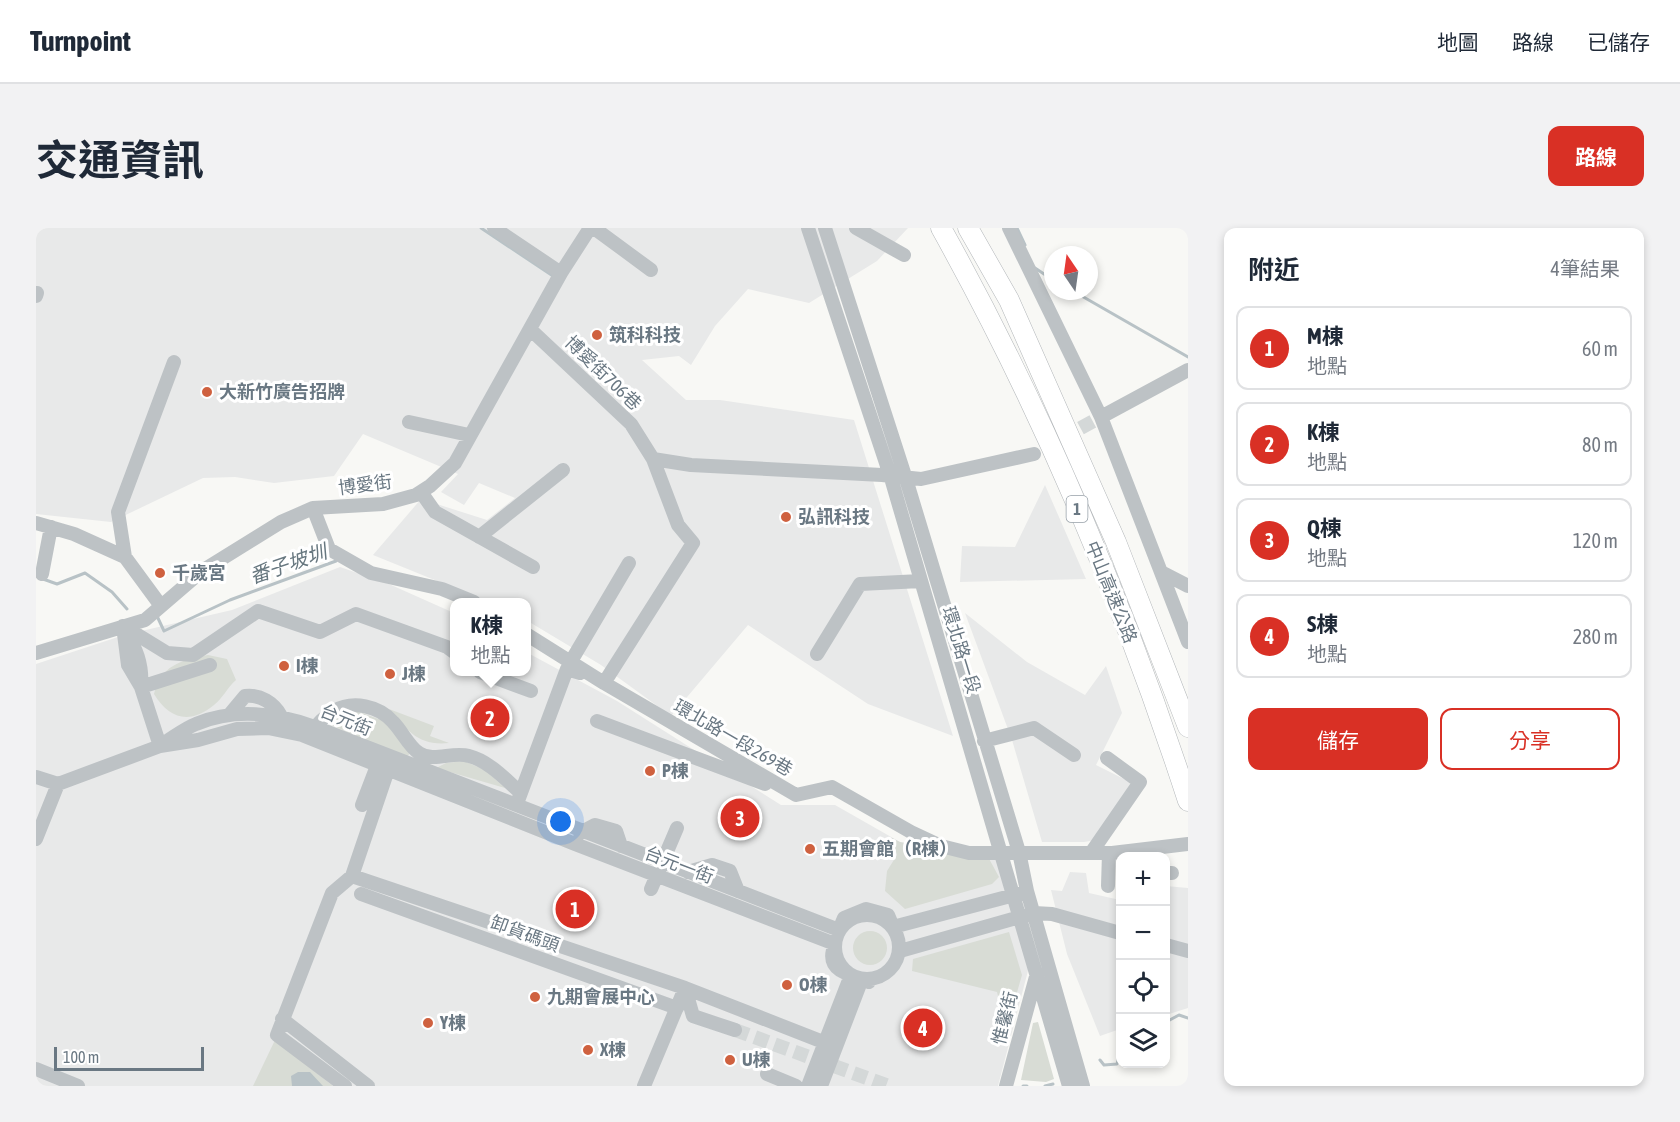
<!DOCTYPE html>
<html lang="zh-TW">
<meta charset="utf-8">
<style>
:root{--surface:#fff;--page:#f2f2f3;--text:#1f2937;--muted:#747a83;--line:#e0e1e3;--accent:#d93025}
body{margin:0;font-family:"Asap Condensed","Noto Sans TC",sans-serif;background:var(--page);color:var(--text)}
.controls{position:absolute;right:18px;bottom:18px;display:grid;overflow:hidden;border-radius:12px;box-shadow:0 3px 9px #0003}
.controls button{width:54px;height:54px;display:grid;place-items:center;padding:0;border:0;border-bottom:2px solid var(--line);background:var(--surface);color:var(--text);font:30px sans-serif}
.compass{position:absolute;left:1008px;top:18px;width:54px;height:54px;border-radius:50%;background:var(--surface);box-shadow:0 3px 9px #0003;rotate:347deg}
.scale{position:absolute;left:18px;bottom:15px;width:150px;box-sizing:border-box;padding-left:6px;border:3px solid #6a7883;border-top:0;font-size:16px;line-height:21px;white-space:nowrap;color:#6a7883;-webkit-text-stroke:4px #fff;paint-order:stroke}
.you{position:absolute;left:525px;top:594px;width:21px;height:21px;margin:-15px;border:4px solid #fff;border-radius:50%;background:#1a73e8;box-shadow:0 0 0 9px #1a73e833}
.badge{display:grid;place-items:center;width:39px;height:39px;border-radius:50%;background:var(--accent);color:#fff;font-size:20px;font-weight:700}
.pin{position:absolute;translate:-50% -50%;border:3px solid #fff;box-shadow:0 2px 6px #0006}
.popup{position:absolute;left:414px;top:370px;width:81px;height:78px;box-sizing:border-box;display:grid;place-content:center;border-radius:12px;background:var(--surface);filter:drop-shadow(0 2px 4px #0005);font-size:20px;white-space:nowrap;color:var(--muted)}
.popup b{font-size:22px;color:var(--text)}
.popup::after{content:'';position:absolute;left:50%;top:100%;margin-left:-12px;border:12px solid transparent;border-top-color:var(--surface)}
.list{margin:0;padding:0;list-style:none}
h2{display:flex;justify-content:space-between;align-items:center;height:78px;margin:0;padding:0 24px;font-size:26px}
h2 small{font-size:20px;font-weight:400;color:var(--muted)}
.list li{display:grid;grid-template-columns:39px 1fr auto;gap:18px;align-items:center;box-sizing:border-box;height:84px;margin:0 12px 12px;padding:0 12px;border:2px solid var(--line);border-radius:12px}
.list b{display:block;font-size:22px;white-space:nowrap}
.list p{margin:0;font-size:20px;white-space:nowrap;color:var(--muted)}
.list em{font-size:20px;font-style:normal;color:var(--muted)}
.actions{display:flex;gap:12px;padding:18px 24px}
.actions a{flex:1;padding:14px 0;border:2px solid var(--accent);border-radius:12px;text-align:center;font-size:21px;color:var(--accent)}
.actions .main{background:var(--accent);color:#fff}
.icon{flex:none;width:33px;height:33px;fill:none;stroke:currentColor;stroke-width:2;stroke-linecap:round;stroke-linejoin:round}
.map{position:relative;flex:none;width:1152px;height:858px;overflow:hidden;border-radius:12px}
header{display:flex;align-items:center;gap:36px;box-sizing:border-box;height:84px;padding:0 30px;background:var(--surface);border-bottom:2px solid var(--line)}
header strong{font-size:28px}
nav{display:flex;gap:33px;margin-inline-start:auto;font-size:21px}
.intro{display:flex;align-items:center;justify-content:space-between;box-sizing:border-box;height:144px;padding:0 36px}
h1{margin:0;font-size:42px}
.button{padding:15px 27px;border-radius:12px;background:var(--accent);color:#fff;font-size:21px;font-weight:700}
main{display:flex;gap:36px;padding:0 36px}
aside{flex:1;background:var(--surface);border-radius:12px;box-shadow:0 3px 9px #0003}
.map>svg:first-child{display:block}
.built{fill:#e8e9e9}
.green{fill:#d8dcd5}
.water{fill:#b8c2c6}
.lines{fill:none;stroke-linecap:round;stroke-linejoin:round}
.stream{stroke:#b8c2c6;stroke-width:3}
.minor-tunnel{stroke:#d4d8d8;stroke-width:14;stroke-dasharray:14 7;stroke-linecap:butt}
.highway-casing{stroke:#b3b7ba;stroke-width:21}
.minor{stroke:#bdc2c5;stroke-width:14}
.highway{stroke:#fff;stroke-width:20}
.poi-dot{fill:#cf613f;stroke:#fff;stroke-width:2}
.labels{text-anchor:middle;stroke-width:6;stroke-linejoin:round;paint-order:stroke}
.shield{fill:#fff;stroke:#97a0a8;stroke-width:1.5}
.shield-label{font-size:16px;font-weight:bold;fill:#6a7883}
.poi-label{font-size:18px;font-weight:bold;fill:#6a7883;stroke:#fff;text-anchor:start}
.street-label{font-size:18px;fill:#6a7883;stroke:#fff}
.water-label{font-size:20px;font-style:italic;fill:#67777f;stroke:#fff}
</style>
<header>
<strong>Turnpoint</strong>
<nav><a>地圖</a><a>路線</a><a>已儲存</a></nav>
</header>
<div class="intro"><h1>交通資訊</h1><a class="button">路線</a></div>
<main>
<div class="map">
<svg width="1152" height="858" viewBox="0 0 1152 858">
<rect width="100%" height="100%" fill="#f8f8f5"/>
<!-- built -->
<path class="built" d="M 0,0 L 872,0 L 841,33 L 773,75 L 712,61 L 679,98 L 655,137 L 643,128 L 606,132 L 650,172 L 684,172 L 818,192 L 917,508 L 832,476 L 712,397 L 635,488 L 565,437 L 490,392 L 490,374 L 453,374 L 337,327 L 385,271 L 451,292 L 479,270 L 443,255 L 428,277 L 405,264 L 422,246 L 327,206 L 298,248 L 238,255 L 199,249 L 167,250 L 75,294 L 0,286 Z
M 1009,257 L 1050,351 L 924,354 L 926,318 L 979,319 Z
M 304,339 L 353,356 L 418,385 L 418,444 L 490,444 L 490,424 L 581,473 L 745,577 L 799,577 L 864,614 L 932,628 L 966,627 L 994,735 L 962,858 L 0,858 L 0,436 L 88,407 L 196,382 Z
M 929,385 L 991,434 L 1049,467 L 1070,438 L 1086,485 L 1060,537 L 1096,555 L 1060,612 L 1048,614 L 1006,614 L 976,512 Z
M 1034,644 L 1050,645 L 1053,665 L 1084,672 L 1084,801 L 1064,808 L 1031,726 L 1015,662 L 1026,663 Z
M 1130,658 L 1152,660 L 1152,780 L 1130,787 Z"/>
<!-- green -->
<path class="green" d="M 172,427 L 191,431 L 200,452 C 191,460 187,470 178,477 C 154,497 133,491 118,466 C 125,438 144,432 172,427 Z
M 353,481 L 398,498 L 394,508 L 413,515 C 382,518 372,503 353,481 Z
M 321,483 L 348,493 L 374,524 L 371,530 L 295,497 L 295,492 L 306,486 Z
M 428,533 L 449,542 L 469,560 L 400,540 L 410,535 Z
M 856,610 L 864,614 L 932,628 L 951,627 L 963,649 L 956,656 L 869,681 L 849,663 L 851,643 L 861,627 Z
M817 720a17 17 0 1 1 34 0a17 17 0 1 1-34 0Z
M 973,704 L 986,747 L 975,785 L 966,784 L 961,764 L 876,743 L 877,731 Z
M 1002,794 L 1018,851 L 1010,854 L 985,852 L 997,795 Z
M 239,812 L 297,858 L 217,858 Z"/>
<!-- water -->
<path class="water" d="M 262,844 L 274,844 L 287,858 L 256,858 L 255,848 Z"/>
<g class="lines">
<!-- stream -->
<path class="stream" d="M 445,0 L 517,48
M 981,0 L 989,17
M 999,40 L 1017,52
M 1037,63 L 1152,129
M 7,351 L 21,356 L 49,345 L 76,364 L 91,381
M 121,388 L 128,403 L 194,372 L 300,333
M 1130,794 L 1143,787 L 1152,790
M 1064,832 L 1068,837 L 1081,836 L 1084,824
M 987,858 L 991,858
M 1009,858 L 1017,856"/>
<!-- minor-tunnel -->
<path class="minor-tunnel" d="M 1026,210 L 1065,189
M 699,802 L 853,858"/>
<defs>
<path id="highway" d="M 905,0 C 1006,181 1088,376 1152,573
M 932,0 L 973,72 L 1080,314 L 1152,499"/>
</defs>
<!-- highway casing -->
<use href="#highway" class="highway-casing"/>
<!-- minor -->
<path class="minor" d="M 458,0 L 525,45
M 558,0 L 615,42
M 772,0 L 855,250 L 1033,858
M 789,0 L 870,251 L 983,624 L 991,663 L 1047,858
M 820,0 L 868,27
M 973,0 L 1065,189 L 1152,414
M 0,68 L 1,65
M 495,102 L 595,196 L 617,231 L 642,297 L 657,315 L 568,455
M 1065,189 L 1152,142
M 373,194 L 433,207
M 617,231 L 655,237 L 846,247 L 885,251 L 998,226
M 385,264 L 399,284 L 497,339
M 277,280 L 293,321 L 335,345 L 406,361 L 438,374
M 0,295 L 38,306 L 89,329 L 125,378
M 443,309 L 527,242
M 89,329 L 82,284 L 138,134
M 1125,344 L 1152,358
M 6,346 L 15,299
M 87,398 L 131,425 L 157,427 L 222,383 L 284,404 L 320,386 L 411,419 L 418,424
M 87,398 L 92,437 L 105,459 L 124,518
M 88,400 C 100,420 107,436 105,459
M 490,406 L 568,455 L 760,567 L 796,559 L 875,604 L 905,618 L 933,625 L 1076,625 L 1152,616
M 0,425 L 109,392 L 166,343 L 245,294 L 277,280 L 347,276 L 380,267 L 394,258 L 419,235 L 525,45 L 554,0
M 781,426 L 824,356 L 885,353
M 534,435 L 593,335
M 444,444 L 495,463
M 105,459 L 174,437
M 194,486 L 209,468 C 224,466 238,475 245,488
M 561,493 L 729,556
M 277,506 C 280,495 289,489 298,483 C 317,472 343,478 357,494 C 366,503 373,519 383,525 C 398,535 416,523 433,528 C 453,533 469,551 485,565
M 948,513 L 998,500 L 1038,527
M 128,515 C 138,509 149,500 160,496 C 198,480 241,485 279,499 L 803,702 L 808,690 L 830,681 L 852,687 L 857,699
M 0,549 L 22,556 L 124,518 L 162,512 L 201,501 L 232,500 L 266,507 L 539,616 L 799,716 C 792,733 798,742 815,747 L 772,858
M 483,570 L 531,441 L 544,445
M 326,577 L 344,530
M 544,605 L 559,597 L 580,603 L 585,618
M 0,611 L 22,556
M 1055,625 L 1104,554 L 1071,530
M 652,644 L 676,637 L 694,643 L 702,663
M 1130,645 L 1136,645
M 316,648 L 649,760 L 800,819
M 1072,658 L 1073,625
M 615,661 L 641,600
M 325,666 L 641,780
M799 719a32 32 0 1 1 64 0a32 32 0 1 1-64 0Z
M 857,699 L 986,665
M 1130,717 L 1152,723
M 864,723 L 998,685 L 1016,686 L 1084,705
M 649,760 L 657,788 L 699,802
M 246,791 L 332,858
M 0,841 L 42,858
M 731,846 L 760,858
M 309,858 L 241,807 L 296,665 L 316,648 L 354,536
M 608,858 L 649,760
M 785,858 L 826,751 L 833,754
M 970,858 L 1001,745"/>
<!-- highway -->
<use href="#highway" class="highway"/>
</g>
<!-- markers -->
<g class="poi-dot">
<circle cx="561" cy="107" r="6"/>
<circle cx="171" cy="164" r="6"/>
<circle cx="750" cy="289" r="6"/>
<circle cx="124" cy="345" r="6"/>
<circle cx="248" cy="438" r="6"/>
<circle cx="354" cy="446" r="6"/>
<circle cx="614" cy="543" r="6"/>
<circle cx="774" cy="621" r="6"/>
<circle cx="751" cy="757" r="6"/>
<circle cx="499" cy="769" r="6"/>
<circle cx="392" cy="795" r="6"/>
<circle cx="552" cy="822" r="6"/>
<circle cx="694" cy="832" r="6"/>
</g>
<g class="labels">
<!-- shield labels -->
<rect class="shield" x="1030.5" y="268" width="21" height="26" rx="4.5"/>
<g class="shield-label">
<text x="1041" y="287">1</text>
</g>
<!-- poi labels -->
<g class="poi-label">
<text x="573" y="113">筑科科技</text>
<text x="183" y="170">大新竹廣告招牌</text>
<text x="762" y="295">弘訊科技</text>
<text x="136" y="351">千歲宮</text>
<text x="260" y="444">I棟</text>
<text x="366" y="452">J棟</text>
<text x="626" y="549">P棟</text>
<text x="786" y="627">五期會館（R棟）</text>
<text x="763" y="763">O棟</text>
<text x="511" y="775">九期會展中心</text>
<text x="404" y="801">Y棟</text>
<text x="564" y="828">X棟</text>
<text x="706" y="838">U棟</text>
</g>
<!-- street labels -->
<g class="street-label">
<text transform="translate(567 145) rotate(44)" y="6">博愛街706巷</text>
<text transform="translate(329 257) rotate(-7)" y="6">博愛街</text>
<text transform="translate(1075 364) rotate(68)" y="6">中山高速公路</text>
<text transform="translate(925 422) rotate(73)" y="6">環北路一段</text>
<text transform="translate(310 492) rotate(22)" y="6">台元街</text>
<text transform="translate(697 510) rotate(30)" y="6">環北路一段269巷</text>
<text transform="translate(643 637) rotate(21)" y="6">台元一街</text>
<text transform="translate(489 706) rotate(20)" y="6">卸貨碼頭</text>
<text transform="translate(969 790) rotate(-76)" y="6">惟馨街</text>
</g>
<!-- water labels -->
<g class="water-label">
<text transform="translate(252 336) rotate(-19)" y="7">番子坡圳</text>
</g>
</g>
</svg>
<div class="controls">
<button>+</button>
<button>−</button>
<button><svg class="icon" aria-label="locate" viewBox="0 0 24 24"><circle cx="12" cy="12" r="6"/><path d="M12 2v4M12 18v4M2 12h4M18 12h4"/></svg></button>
<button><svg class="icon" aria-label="layers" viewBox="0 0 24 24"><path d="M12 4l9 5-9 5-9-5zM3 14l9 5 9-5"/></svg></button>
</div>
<svg class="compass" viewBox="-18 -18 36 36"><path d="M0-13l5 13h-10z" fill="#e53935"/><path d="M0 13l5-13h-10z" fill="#747a83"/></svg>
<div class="scale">100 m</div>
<div class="you"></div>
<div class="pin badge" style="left:539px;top:681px">1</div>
<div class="pin badge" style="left:454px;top:490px">2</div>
<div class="popup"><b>K棟</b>地點</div>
<div class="pin badge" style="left:704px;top:590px">3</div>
<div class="pin badge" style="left:887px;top:800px">4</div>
</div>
<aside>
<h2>附近<small>4筆結果</small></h2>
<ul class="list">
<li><span class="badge">1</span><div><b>M棟</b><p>地點</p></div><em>60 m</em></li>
<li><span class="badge">2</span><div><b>K棟</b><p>地點</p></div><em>80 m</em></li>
<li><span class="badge">3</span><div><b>Q棟</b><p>地點</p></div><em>120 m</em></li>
<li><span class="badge">4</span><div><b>S棟</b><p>地點</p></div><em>280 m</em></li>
</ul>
<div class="actions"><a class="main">儲存</a><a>分享</a></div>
</aside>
</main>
